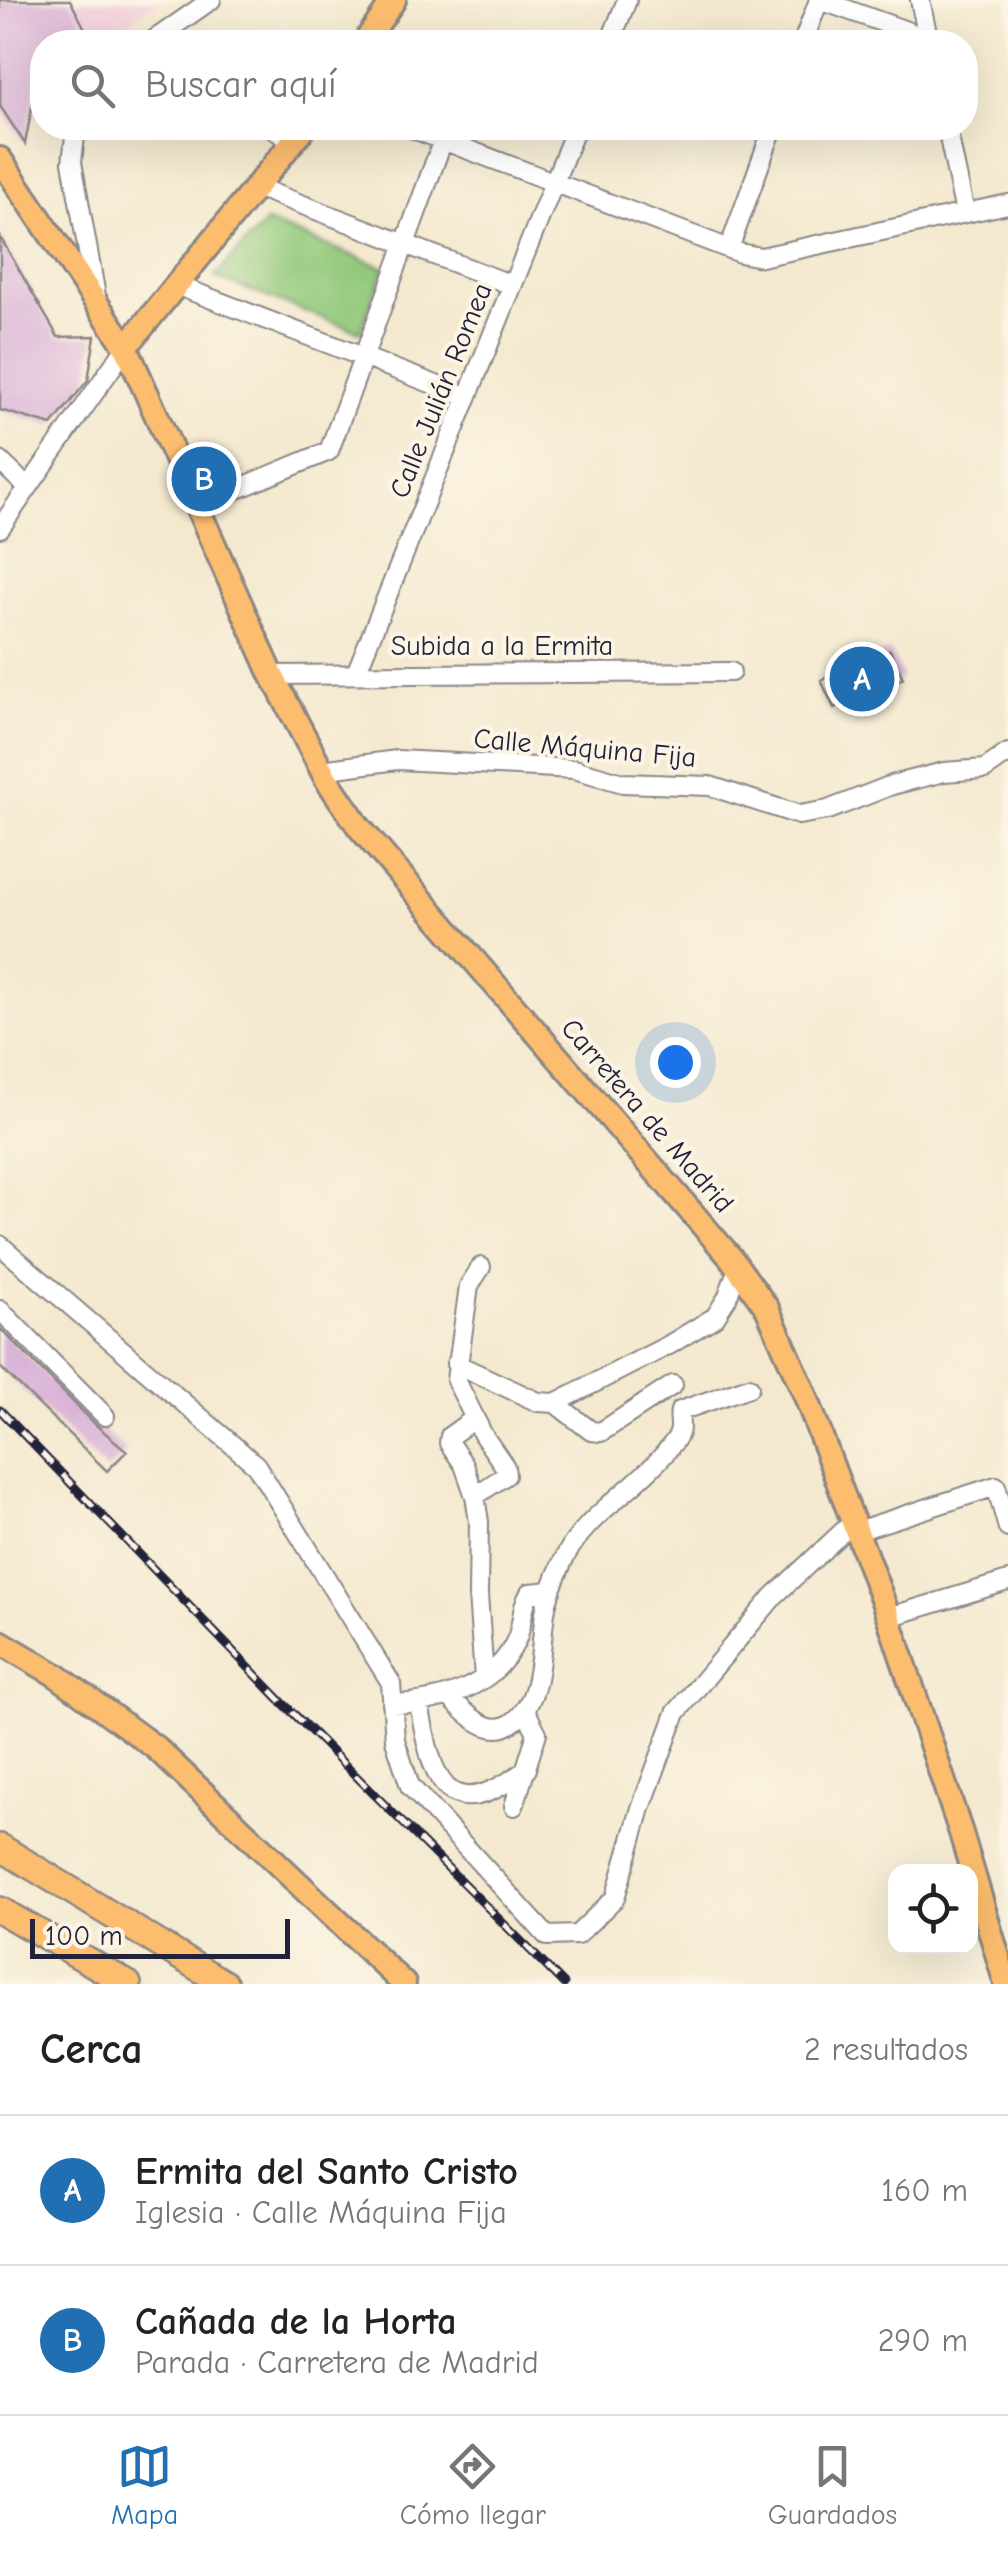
<!DOCTYPE html>
<html lang="es">
<meta charset="utf-8">
<style>
:root{--surface:#fff;--page:#f2f2f2;--text:#222;--muted:#767676;--line:#e0e0e0;--accent:#1f6fb2}
body{margin:0;font-family:"Comic Neue",sans-serif;background:var(--page);color:var(--text)}
.controls{position:absolute;right:30px;bottom:30px;display:grid;overflow:hidden;border-radius:20px;box-shadow:0 10px 40px #0002}
.controls button{width:90px;height:90px;display:grid;place-items:center;padding:0;border:0;border-bottom:2px solid var(--line);background:var(--surface);color:var(--text);font:50px sans-serif}
.scale{position:absolute;left:30px;bottom:25px;width:260px;box-sizing:border-box;padding-left:10px;border:5px solid #22223b;border-top:0;font-size:28px;line-height:35px;white-space:nowrap;color:#22223b;-webkit-text-stroke:8px #fcf5e5;paint-order:stroke}
.you{position:absolute;left:675px;top:1062px;width:35px;height:35px;margin:-25px;border:8px solid #fff;border-radius:50%;background:#1a73e8;box-shadow:0 0 0 15px #1a73e833}
.badge{display:grid;place-items:center;width:65px;height:65px;border-radius:50%;background:var(--accent);color:#fff;font-size:32px;font-weight:700}
.pin{position:absolute;translate:-50% -50%;border:5px solid #fff;box-shadow:0 2px 10px #0006}
.list{margin:0;padding:0;list-style:none}
h2{display:flex;justify-content:space-between;align-items:center;height:130px;margin:0;padding:0 40px;font-size:42px}
h2 small{font-size:32px;font-weight:400;color:var(--muted)}
.list li{display:grid;grid-template-columns:65px 1fr auto;gap:30px;align-items:center;box-sizing:border-box;height:150px;padding:0 40px;border-top:2px solid var(--line)}
.list b{display:block;font-size:38px;white-space:nowrap}
.list p{margin:0;font-size:32px;white-space:nowrap;color:var(--muted)}
.list em{font-size:32px;font-style:normal;color:var(--muted)}
.icon{flex:none;width:55px;height:55px;fill:none;stroke:currentColor;stroke-width:2;stroke-linecap:round;stroke-linejoin:round}
.map{position:relative;flex:none;width:1008px;height:1984px;overflow:hidden}
.search{position:absolute;background:var(--surface);box-shadow:0 10px 40px #0002;left:30px;right:30px;top:30px;height:110px;display:flex;align-items:center;gap:25px;box-sizing:border-box;padding:0 35px;border-radius:40px;color:var(--muted);font-size:38px}
.sheet{height:430px;background:var(--surface)}
nav{display:flex;justify-content:space-around;align-items:center;box-sizing:border-box;height:140px;border-top:2px solid var(--line);background:var(--surface);font-size:28px;color:var(--muted)}
nav a{display:grid;justify-items:center;gap:5px}
nav .on{color:var(--accent)}
.map>svg:first-child{display:block}
.built{fill:#f4cfdd}
.green{fill:#92c97c;stroke:#5a765c;stroke-width:2.5}
.building{fill:#dab3d8}
.lines{fill:none;stroke-linecap:round;stroke-linejoin:round}
.minor-casing{stroke:#8b8685;stroke-width:22}
.major-casing{stroke:#8b8685;stroke-width:28}
.highway-casing{stroke:#8b8685;stroke-width:30}
.minor{stroke:#fff;stroke-width:18}
.major{stroke:#fcbd6e;stroke-width:22}
.highway{stroke:#fcbd6e;stroke-width:25}
.rail-casing{stroke:#22223b;stroke-width:9}
.rail{stroke:#fcf5e5;stroke-width:5;stroke-dasharray:15;stroke-linecap:butt}
.labels{text-anchor:middle;stroke-width:8;stroke-linejoin:round;paint-order:stroke}
.street-label{font-size:28px;fill:#22223b;stroke:#fcf5e5}
</style>
<div class="map">
<svg width="1008" height="1984" viewBox="0 0 1008 1984">
<rect width="100%" height="100%" fill="#fcf5e5"/>
<filter id="ink" filterUnits="userSpaceOnUse"><feTurbulence type="fractalNoise" baseFrequency=".01" numOctaves="2"/><feDisplacementMap in="SourceGraphic" scale="20" xChannelSelector="R" yChannelSelector="G"/><feConvolveMatrix kernelMatrix="1 2 1 2 8 2 1 2 1" color-interpolation-filters="sRGB"/></filter>
<filter id="wash" filterUnits="userSpaceOnUse"><feTurbulence type="fractalNoise" baseFrequency=".0048" numOctaves="4" result="noise"/><feDisplacementMap in="SourceGraphic" scale="40" xChannelSelector="R" yChannelSelector="G"/><feGaussianBlur stdDeviation="2.25" result="paint"/><feColorMatrix in="noise" values="0 0 0 0 0 0 0 0 0 0 0 0 0 0 0 0 0 1.4 0 .05"/><feComposite in="paint" operator="in"/></filter>
<g filter="url(#wash)">
<rect width="100%" height="100%" fill="#f4e9cf"/>
<!-- built -->
<path class="built" d="M 69,0 L 160,0 L 143,11 L 110,42 L 93,42 Z"/>
<!-- green -->
<path class="green" d="M 266,222 L 385,268 L 360,332 L 214,277 Z"/>
<g id="blocks">
<!-- building -->
<path class="building" d="M 0,0 L 70,0 L 85,29 L 70,42 L 42,42 L 42,66 L 39,70 L 25,144 L 0,106 Z
M 0,237 L 58,337 L 95,336 L 88,380 L 52,425 L 0,410 Z
M 890,650 L 903,678 L 834,708 L 821,680 Z
M 0,1328 L 96,1425 L 127,1451 L 107,1471 L 0,1367 Z"/>
</g>
</g>
<g filter="url(#ink)">
<use href="#blocks" fill-opacity="0" stroke="#8b8685" stroke-width="2.5"/>
<g class="lines">
<defs>
<path id="minor" d="M 820,0 L 929,39
M 920,0 L 929,42
M 151,42 L 211,0
M 610,42 L 627,0
M 803,42 L 819,0
M 76,128 L 72,162 L 96,296
M 272,128 L 293,142
M 411,128 L 740,253 L 761,257 L 1008,204
M 947,128 L 965,213
M 256,187 L 512,285
M 729,249 L 773,128
M 176,285 L 467,397
M 0,461 L 28,488
M 197,506 L 329,451 L 443,140
M 0,528 L 126,347
M 356,673 L 576,128
M 272,675 L 731,672
M 321,770 L 397,760 L 574,769 L 623,783 L 710,786 L 799,815 L 828,810 L 892,785 L 944,772 L 985,769 L 1008,753
M 0,1245 L 256,1465 L 391,1683 L 395,1740 L 410,1786 L 547,1936 L 577,1935 L 615,1898 L 641,1808 L 676,1713 L 774,1596 L 853,1522
M 0,1310 L 105,1416
M 456,1364 L 538,1402 L 555,1403 L 669,1345 L 715,1317 L 727,1298 L 738,1268
M 555,1403 L 591,1431 L 601,1432 L 673,1385
M 475,1418 L 450,1436 L 449,1443 L 464,1465 L 475,1496 L 479,1522 L 478,1595 L 484,1678
M 475,1496 L 506,1475 L 505,1467 L 483,1435 L 456,1380 L 469,1286 L 481,1267
M 857,1531 L 996,1486 L 1008,1528
M 889,1617 L 1008,1581
M 449,1696 C 464,1712 490,1740 513,1722 C 545,1699 539,1641 546,1607 C 549,1592 556,1577 562,1563 C 583,1516 634,1491 666,1452 C 670,1446 677,1440 679,1433 C 682,1426 678,1419 680,1411 L 749,1387
M 419,1703 C 432,1780 445,1830 527,1769
M 392,1704 C 440,1703 497,1687 517,1638 C 523,1623 521,1607 530,1593 L 551,1591
M 514,1806 L 537,1733 L 525,1710"/>
<path id="major" d="M 365,42 L 394,0
M 0,159 L 126,347 L 272,675 L 327,780 L 359,827 L 731,1258 L 767,1308 L 805,1394 L 884,1604 L 961,1833 L 1006,1984
M 126,347 L 304,128
M 0,1642 L 56,1675 L 156,1748 L 404,1984"/>
<path id="highway" d="M 0,1847 L 225,1984
M 0,1910 L 128,1984"/>
</defs>
<!-- minor casing -->
<use href="#minor" class="minor-casing"/>
<!-- major casing -->
<use href="#major" class="major-casing"/>
<!-- highway casing -->
<use href="#highway" class="highway-casing"/>
<!-- minor -->
<use href="#minor" class="minor"/>
<!-- major -->
<use href="#major" class="major"/>
<!-- highway -->
<use href="#highway" class="highway"/>
<defs>
<path id="rail" d="M 0,1410 L 279,1699 L 564,1984"/>
</defs>
<!-- rail casing -->
<use href="#rail" class="rail-casing"/>
<!-- rail -->
<use href="#rail" class="rail"/>
</g>
</g>
<g class="labels">
<!-- street labels -->
<g class="street-label">
<text transform="translate(440 390) rotate(-68)" y="10">Calle Julián Romea</text>
<text x="502" y="655">Subida a la Ermita</text>
<text transform="translate(585 747) rotate(5)" y="10">Calle Máquina Fija</text>
<text transform="translate(648 1115) rotate(49)" y="10">Carretera de Madrid</text>
</g>
</g>
</svg>
<div class="controls">
<button><svg class="icon" aria-label="locate" viewBox="0 0 24 24"><circle cx="12" cy="12" r="6"/><path d="M12 2v4M12 18v4M2 12h4M18 12h4"/></svg></button>
</div>
<div class="scale">100 m</div>
<div class="you"></div>
<div class="pin badge" style="left:862px;top:679px">A</div>
<div class="pin badge" style="left:204px;top:479px">B</div>
<div class="search"><svg class="icon" aria-label="search" viewBox="0 0 24 24"><circle cx="10" cy="10" r="6"/><path d="M15 15l6 6"/></svg>Buscar aquí</div>
</div>
<section class="sheet">
<h2>Cerca<small>2 resultados</small></h2>
<ul class="list">
<li><span class="badge">A</span><div><b>Ermita del Santo Cristo</b><p>Iglesia · Calle Máquina Fija</p></div><em>160 m</em></li>
<li><span class="badge">B</span><div><b>Cañada de la Horta</b><p>Parada · Carretera de Madrid</p></div><em>290 m</em></li>
</ul>
</section>
<nav>
<a class="on"><svg class="icon" aria-label="map" viewBox="0 0 24 24"><path d="M3 6l6-2 6 2 6-2v14l-6 2-6-2-6 2zM9 4v14M15 6v14"/></svg>Mapa</a>
<a><svg class="icon" aria-label="directions" viewBox="0 0 24 24"><path d="M12 3l9 9-9 9-9-9zM9 14v-3h6M13 9l2 2-2 2"/></svg>Cómo llegar</a>
<a><svg class="icon" aria-label="saved" viewBox="0 0 24 24"><path d="M7 4h10v16l-5-4-5 4z"/></svg>Guardados</a>
</nav>
